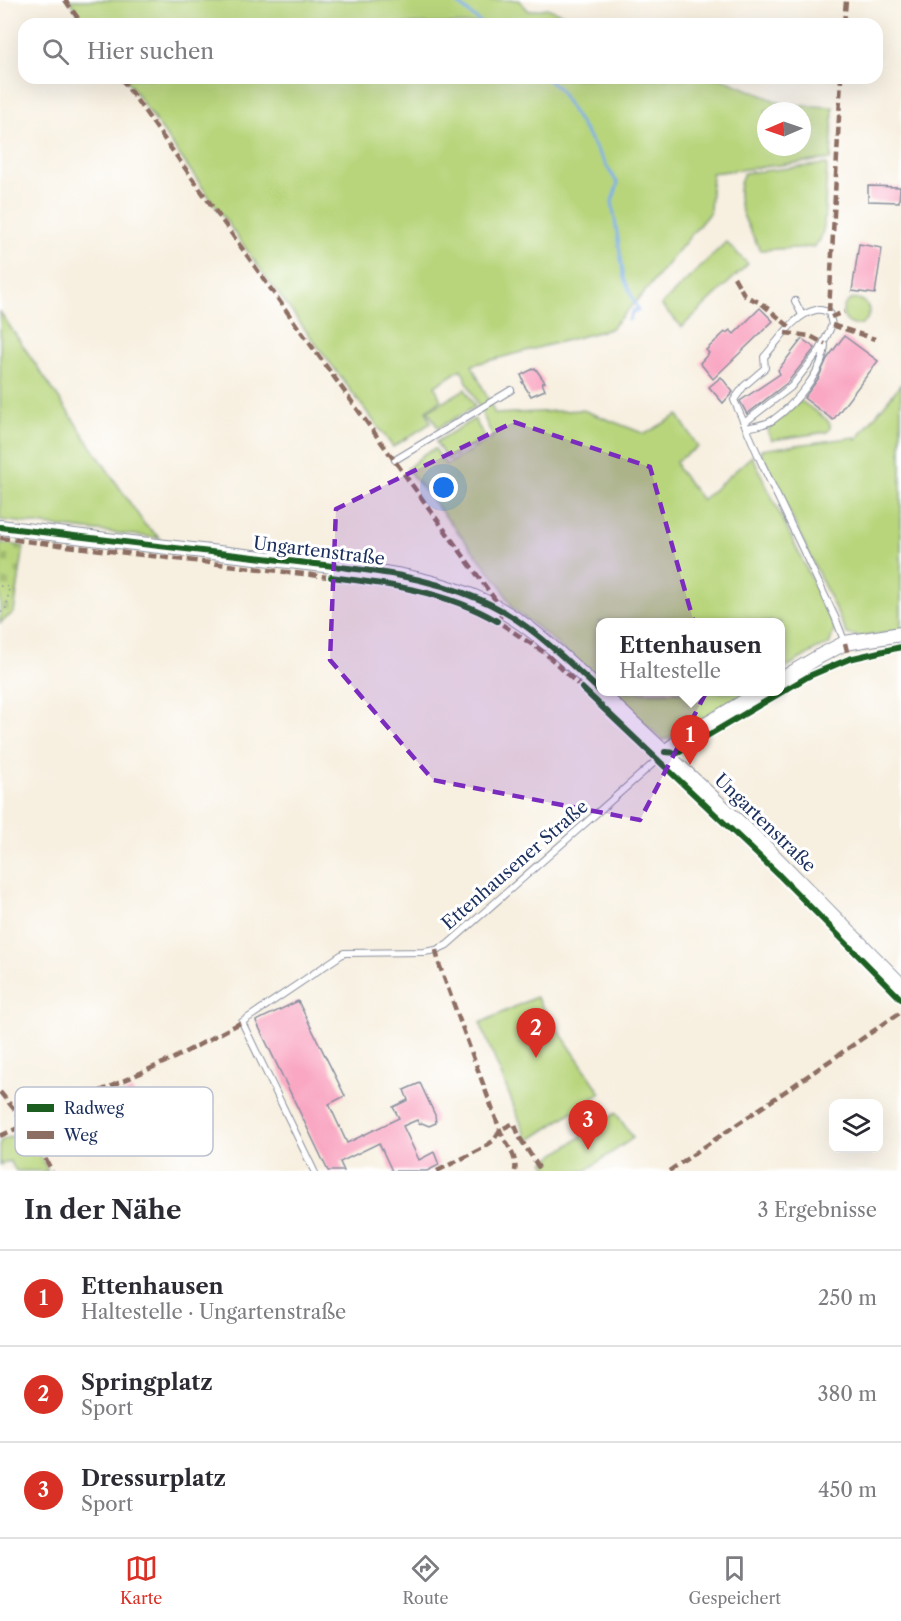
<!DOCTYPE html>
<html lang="de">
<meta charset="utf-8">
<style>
:root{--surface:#fff;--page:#f7f7f7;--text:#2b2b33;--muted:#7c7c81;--line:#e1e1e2;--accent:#d93025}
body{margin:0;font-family:"Libre Caslon Text",serif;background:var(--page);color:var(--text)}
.controls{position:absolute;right:18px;bottom:18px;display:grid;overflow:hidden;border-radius:12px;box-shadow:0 6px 24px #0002}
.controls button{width:54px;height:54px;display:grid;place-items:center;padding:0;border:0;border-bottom:2px solid var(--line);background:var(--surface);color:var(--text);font:30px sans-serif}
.compass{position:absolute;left:757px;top:102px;width:54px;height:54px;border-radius:50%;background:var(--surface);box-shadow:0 6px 24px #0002;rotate:268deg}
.you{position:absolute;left:444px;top:488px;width:21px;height:21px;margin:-15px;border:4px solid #fff;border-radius:50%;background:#1a73e8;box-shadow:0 0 0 9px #1a73e833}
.badge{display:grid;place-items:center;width:39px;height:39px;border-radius:50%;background:var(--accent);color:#fff;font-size:20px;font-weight:700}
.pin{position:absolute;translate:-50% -50px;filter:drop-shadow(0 2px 3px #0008)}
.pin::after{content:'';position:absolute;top:32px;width:21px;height:18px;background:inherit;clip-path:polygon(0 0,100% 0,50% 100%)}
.popup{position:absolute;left:596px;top:618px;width:189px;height:78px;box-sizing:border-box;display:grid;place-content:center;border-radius:12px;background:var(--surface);filter:drop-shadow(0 2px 4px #0005);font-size:20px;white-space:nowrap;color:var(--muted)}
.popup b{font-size:22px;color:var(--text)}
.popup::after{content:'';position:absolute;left:50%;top:100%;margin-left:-12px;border:12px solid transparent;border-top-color:var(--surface)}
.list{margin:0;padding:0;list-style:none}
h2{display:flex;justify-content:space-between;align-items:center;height:78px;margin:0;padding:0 24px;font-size:26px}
h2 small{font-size:20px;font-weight:400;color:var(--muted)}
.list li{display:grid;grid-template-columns:39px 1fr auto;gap:18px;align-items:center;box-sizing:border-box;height:96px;padding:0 24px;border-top:2px solid var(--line)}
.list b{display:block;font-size:22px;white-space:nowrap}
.list p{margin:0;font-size:20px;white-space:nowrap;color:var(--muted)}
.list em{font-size:20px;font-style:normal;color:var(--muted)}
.icon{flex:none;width:33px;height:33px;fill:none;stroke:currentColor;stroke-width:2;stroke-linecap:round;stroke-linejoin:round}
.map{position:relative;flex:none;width:901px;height:1171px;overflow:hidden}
.search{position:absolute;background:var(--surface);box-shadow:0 6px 24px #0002;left:18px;right:18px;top:18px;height:66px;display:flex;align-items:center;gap:15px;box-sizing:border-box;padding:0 21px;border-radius:18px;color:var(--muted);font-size:22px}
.sheet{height:366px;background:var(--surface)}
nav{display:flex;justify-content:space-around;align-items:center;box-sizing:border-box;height:84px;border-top:2px solid var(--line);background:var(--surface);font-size:16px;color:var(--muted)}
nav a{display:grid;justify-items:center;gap:3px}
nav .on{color:var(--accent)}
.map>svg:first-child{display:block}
.green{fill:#b8d57b;stroke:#6a826c;stroke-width:1.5;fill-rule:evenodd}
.cemetery{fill:url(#cemetery-stones);stroke:#6a826c;stroke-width:1.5}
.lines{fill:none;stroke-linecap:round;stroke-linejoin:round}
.stream{stroke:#7daee9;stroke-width:3}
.building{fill:#f9a7c3}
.service-casing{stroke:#898f9e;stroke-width:8}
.tertiary-casing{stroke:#898f9e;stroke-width:16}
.path{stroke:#898f9e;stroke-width:1.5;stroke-dasharray:1.5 4.5;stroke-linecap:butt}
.service{stroke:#fff;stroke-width:6}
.tertiary{stroke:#fff;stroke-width:14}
.quiet{stroke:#8d6e63;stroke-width:4.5;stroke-dasharray:9 4.5;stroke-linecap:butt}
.cycleway-casing{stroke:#fff;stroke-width:10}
.cycleway{stroke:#1b5e20;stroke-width:6}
.marked{fill:#7b2cbf;fill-opacity:0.2;stroke:#7b2cbf;stroke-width:4.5;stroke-dasharray:12 8;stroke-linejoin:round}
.labels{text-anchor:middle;stroke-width:6;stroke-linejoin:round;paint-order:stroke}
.street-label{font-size:18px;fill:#1b2f5e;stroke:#fff}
.key{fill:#fff;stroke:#bbc1cf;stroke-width:1.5}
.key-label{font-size:16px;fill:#1b2f5e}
</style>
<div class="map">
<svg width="901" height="1171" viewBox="0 0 901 1171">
<defs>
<pattern id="cemetery-stones" width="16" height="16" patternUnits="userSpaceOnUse" patternTransform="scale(1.5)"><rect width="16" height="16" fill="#b8d57b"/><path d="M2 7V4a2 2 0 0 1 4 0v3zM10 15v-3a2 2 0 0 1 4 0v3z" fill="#9eb76d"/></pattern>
</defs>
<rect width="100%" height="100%" fill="#fff"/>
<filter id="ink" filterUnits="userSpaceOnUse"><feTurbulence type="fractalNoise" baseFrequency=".0167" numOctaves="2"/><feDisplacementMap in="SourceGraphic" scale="12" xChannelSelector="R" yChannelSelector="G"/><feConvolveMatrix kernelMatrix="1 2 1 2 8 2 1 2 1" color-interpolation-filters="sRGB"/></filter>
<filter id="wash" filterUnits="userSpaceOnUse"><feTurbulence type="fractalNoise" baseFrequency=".008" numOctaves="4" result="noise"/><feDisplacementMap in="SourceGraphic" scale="24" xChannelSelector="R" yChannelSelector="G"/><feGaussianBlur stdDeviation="1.35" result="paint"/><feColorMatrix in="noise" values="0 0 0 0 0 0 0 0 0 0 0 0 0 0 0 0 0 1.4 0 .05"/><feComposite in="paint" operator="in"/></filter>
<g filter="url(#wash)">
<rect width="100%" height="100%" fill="#f7efdf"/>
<!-- green -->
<path class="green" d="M 69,0 L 519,0 L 529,11 L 547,8 L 587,24 L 86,24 Z
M 125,78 L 720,78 L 786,105 L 833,107 L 831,159 L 712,173 L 710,212 L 643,294 L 610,329 L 472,365 L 495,414 L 583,410 L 645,434 L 678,415 L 698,447 L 676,461 L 678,469 L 702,500 L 752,456 L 835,628 L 829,645 L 817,649 L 780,671 L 780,622 L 600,622 L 600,683 L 543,632 L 513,609 L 500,584 L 407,469 L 424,454 L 435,449 L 446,465 L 493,437 L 461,369 L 435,386 L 441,401 L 426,410 L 431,423 L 393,447 L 268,280 ZM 766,111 L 802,111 L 802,147 L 766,147 Z
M 827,164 L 824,227 L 820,240 L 813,247 L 760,250 C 748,225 730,201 744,173 Z
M 726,242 L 748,264 L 682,327 L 661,305 Z
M843 312a13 13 0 1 1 26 0a13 13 0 1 1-26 0Z
M 0,312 L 145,525 L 160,538 L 0,520 Z
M 901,384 L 901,631 L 860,637 L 847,634 L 760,450 L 855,437 L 856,440 Z
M 465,389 L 475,407 L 438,428 L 428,411 Z
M 801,401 L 826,419 L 830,424 L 830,429 L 827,432 L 772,440 L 768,433 L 769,428 Z
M 474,419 L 485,437 L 447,460 L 436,442 Z
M 609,692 L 747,692 L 670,738 L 663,740 Z
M 536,997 L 601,1093 L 528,1141 L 480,1023 Z
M 616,1113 L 633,1138 L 585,1171 L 550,1171 L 544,1162 Z
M 26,1131 L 48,1171 L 16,1171 L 10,1161 L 0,1165 L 0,1141 Z"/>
<!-- cemetery -->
<path class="cemetery" d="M 0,543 L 24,546 L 14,612 L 0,623 Z"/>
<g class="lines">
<!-- stream -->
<path class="stream" d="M 454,0 L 482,24
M 546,78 L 558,88 L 618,184 L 612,201 L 624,278 L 638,310 L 633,311 L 629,320"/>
</g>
<g id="blocks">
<!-- building -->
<path class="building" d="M 868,186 L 900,187 L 899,202 L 868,201 Z
M 859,244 L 882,248 L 875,294 L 852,291 Z
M 760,308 L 773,321 L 713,379 L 700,363 L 709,353 L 706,350 L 725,332 L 726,333 L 730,330 L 734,334 Z
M 844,336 L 878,361 L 833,420 L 804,398 L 818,379 L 827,359 Z
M 802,339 L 815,348 L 787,383 L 747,414 L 740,401 L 780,374 L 778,370 Z
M 535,368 L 545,382 L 542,383 L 545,390 L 531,396 L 522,382 L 524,382 L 521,375 Z
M 721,377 L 733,392 L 723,403 L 709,387 Z
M 298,1001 L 345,1096 L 329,1104 L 347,1143 L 399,1118 L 393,1107 L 408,1100 L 404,1090 L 420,1083 L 435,1115 L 436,1123 L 429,1126 L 422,1123 L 419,1124 L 417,1120 L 403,1126 L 419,1160 L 434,1152 L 439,1165 L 427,1171 L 392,1171 L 379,1143 L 340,1162 L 344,1171 L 328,1171 L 256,1021 Z
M 132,1090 L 140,1107 L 124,1114 L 117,1097 Z"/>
</g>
</g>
<g filter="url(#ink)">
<use href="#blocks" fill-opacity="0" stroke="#898f9e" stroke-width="1.5"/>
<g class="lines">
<defs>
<path id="service" d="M 795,301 L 802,315
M 744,423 L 791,387 L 820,350 L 832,325 L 829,312 C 825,311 820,309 816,310 C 794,314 778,342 764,357 L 765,368 L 744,386 L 734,400 L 762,464 L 835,617 L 845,643
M 746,428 C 755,426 765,425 773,420 C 794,405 824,371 825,345
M 395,460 L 511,390
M 314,1171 L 242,1022 L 344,953 L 424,952 L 436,950 L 447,945 L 665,753"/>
<path id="tertiary" d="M 0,527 C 91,538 181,549 272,559 C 342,568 416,571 481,600 C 527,620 564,658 600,691
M 780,680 L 820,656 L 845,643 L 901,634
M 600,692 L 763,845 L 901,985
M 665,752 L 681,740 L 760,692"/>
</defs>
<!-- service casing -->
<use href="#service" class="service-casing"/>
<!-- tertiary casing -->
<use href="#tertiary" class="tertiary-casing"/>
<!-- path -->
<path class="path" d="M 0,586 L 9,587 L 7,607 L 0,613"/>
<!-- service -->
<use href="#service" class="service"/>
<!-- tertiary -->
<use href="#tertiary" class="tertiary"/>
<!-- quiet -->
<path class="quiet" d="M 65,0 L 82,24
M 844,24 L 846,0
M 121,78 L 300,330 L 504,612 L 497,621 L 545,653 L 586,692
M 734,277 L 745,296 L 761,303 L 790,327
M 829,312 L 841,78
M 831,317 L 844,312
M 832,325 L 875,339
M 785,333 L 810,336 L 825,344
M 0,538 L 337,578
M 845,643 L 849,659
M 436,950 L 439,964 L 500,1130 C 505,1144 518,1155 515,1171
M 0,1092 L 27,1125 L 52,1171
M 0,1136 L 174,1058 L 242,1022
M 437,1171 L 481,1149 L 493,1141 L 500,1130 L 514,1123 L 520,1138 L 541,1171
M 669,1171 L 901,1012"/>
<defs>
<path id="cycleway" d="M 0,527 C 91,538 181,549 272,559 C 342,568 416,571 481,600 C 527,620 564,658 600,691
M 331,577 C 388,584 446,591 497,621
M 582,688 L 779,875 L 901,999
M 665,752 L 678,753 L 809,676 L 849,659 L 901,647"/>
</defs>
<!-- cycleway casing -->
<use href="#cycleway" class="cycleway-casing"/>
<!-- cycleway -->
<use href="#cycleway" class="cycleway"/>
</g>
</g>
<!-- marked area -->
<path class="marked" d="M 514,422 L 650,467 L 711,683 L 640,820 L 433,780 L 330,660 L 336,509 Z"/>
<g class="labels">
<!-- street labels -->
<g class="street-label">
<text transform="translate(319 551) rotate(7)" y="6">Ungartenstraße</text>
<text transform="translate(765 823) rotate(44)" y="6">Ungartenstraße</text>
<text transform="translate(515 865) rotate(-41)" y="6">Ettenhausener Straße</text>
</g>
</g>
<!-- legend -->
<rect x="15" y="1087" width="198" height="69" rx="9" class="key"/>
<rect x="27" y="1104" width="27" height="8" fill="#1b5e20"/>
<rect x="27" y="1131" width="27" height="8" fill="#8d6e63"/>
<g class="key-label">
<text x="64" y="1114">Radweg</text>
<text x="64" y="1141">Weg</text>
</g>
</svg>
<div class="controls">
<button><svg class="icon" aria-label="layers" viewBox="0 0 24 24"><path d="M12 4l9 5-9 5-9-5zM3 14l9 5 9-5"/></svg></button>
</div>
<svg class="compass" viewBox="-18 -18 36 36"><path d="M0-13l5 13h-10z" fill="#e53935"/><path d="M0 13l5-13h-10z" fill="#7c7c81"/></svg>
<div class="you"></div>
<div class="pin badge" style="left:690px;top:765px">1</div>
<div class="popup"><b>Ettenhausen</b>Haltestelle</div>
<div class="pin badge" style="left:536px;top:1058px">2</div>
<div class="pin badge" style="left:588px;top:1150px">3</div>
<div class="search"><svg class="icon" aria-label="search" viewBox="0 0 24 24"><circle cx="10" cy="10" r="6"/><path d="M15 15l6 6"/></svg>Hier suchen</div>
</div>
<section class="sheet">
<h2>In der Nähe<small>3 Ergebnisse</small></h2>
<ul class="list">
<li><span class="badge">1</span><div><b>Ettenhausen</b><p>Haltestelle · Ungartenstraße</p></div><em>250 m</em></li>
<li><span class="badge">2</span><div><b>Springplatz</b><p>Sport</p></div><em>380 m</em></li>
<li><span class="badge">3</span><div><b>Dressurplatz</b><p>Sport</p></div><em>450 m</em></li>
</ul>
</section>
<nav>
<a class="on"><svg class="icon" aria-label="map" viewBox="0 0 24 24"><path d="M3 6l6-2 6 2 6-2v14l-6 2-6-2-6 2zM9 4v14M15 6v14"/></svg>Karte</a>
<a><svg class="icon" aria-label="directions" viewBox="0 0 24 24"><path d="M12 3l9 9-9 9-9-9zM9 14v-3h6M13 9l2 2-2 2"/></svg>Route</a>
<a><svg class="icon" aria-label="saved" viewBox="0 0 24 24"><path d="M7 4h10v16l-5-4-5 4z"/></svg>Gespeichert</a>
</nav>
